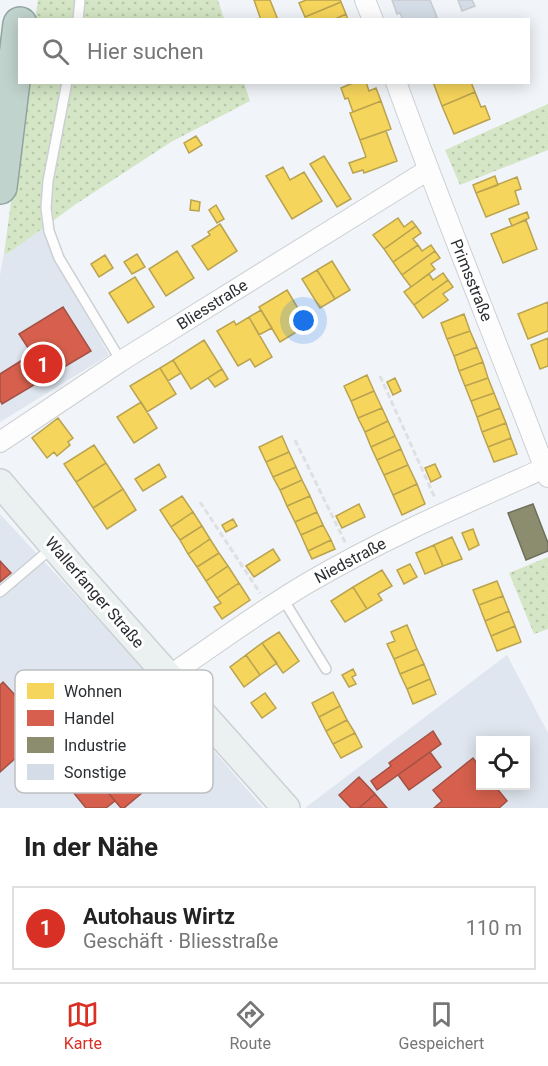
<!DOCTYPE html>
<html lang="de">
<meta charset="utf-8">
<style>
:root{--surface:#fff;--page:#f2f2f2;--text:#222;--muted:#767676;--line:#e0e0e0;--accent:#d93025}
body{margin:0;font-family:Roboto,sans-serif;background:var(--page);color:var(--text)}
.controls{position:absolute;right:18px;bottom:18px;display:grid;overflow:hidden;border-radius:0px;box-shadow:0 3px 15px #0003}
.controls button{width:54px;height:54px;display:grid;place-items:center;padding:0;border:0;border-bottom:2px solid var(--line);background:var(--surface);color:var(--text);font:30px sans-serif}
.you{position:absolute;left:304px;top:321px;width:21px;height:21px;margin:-15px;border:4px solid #fff;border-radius:50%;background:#1a73e8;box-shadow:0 0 0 9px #1a73e833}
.badge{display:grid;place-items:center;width:39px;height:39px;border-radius:50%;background:var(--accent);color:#fff;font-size:20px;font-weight:700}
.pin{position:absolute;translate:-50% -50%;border:3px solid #fff;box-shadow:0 2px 6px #0006}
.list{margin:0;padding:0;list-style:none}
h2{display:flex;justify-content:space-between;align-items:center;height:78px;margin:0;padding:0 24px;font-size:26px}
h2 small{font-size:20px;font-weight:400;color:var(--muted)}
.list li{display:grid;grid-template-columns:39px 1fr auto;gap:18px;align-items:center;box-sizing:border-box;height:84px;margin:0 12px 12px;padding:0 12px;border:2px solid var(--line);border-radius:0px}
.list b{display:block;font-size:22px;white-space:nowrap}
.list p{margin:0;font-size:20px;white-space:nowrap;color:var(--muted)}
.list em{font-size:20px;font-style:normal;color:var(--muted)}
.icon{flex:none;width:33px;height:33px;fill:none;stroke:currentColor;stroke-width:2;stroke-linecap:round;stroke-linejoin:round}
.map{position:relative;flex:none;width:548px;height:808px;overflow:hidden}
.search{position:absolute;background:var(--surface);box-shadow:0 3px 15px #0003;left:18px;right:18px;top:18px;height:66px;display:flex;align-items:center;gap:15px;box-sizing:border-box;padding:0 21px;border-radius:0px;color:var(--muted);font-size:22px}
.sheet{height:174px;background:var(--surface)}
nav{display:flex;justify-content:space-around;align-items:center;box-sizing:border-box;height:84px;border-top:2px solid var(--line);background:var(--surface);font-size:16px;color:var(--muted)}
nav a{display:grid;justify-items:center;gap:3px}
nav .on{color:var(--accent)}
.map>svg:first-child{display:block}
.built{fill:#dfe6ef;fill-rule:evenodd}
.grass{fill:url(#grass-dots)}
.homes{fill:#f6d55c;stroke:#b9a34f;stroke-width:1.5}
.shops{fill:#d6604d;stroke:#a35144;stroke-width:1.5}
.industry{fill:#8c8c6e;stroke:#6f705b;stroke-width:1.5}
.building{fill:#d4dde7;stroke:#c9cccf;stroke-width:1.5}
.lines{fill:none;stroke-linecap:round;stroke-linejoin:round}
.lane-casing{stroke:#cdd0d3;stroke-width:12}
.street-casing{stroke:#cdd0d3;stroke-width:22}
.secondary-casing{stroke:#cdd0d3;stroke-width:30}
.highway-casing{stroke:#91a5a0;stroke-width:36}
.path{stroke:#dee0e1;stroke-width:3;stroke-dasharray:6 3;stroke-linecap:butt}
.lane{stroke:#fdfdfe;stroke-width:9}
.street{stroke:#fdfdfe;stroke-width:20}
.secondary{stroke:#ebf1f0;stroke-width:27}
.highway{stroke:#c1d3cd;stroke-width:33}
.labels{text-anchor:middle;stroke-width:6;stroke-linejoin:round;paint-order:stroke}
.street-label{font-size:16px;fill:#2b2e30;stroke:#fff}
.key{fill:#fff;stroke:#bfc0c1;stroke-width:1.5}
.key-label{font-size:16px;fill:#2b2e30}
</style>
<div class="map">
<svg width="548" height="808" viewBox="0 0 548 808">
<defs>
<pattern id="grass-dots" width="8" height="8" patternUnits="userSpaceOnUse" patternTransform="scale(1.5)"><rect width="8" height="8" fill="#d4e6c5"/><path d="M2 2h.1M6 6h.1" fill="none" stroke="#b6c6aa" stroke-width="1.8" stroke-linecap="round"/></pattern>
</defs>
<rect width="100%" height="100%" fill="#f1f4f8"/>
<!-- built -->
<path class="built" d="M 43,228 L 52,253 L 109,355 L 0,422 L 0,275 L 4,254 L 9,253 Z
M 0,514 L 140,665 L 263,808 L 0,808 Z
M 507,655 L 548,733 L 548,808 L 305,808 ZM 480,740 L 526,740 L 526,786 L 480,786 Z"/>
<!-- grass -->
<path class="grass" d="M 38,0 L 218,0 L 224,19 L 35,20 Z
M 27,83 L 244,83 L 250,101 L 171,142 L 76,204 L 9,253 L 4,254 Z
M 548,104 L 548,150 L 460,185 L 445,150 Z
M 548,557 L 548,629 L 534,634 L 509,573 Z"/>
<!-- homes -->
<path class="homes" d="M 254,0 L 270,0 L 278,20 L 261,20 Z
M 306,0 L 340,0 L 341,2 L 305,17 L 299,3 Z
M 341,2 L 346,14 L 333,20 L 306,20 L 305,17 Z
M 346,14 L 348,20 L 333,20 Z
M 355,82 L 366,82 L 369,91 L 376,88 L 381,101 L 353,112 L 348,98 L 345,99 L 341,88 Z
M 433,82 L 471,82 L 475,92 L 442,106 Z
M 475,92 L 481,107 L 485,106 L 490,119 L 454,134 L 442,106 Z
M 381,101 L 391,129 L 360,140 L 350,113 Z
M 386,131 L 397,161 L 364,173 L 363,170 L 353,173 L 349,163 L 366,157 L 360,140 Z
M 196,136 L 202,145 L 189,153 L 184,143 Z
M 324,156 L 351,199 L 337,207 L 310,164 Z
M 283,167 L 290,180 L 304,172 L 322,201 L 292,219 L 266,176 Z
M 495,176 L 498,185 L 476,193 L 473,185 Z
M 517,177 L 521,189 L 515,191 L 519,204 L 486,217 L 476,193 Z
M 191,200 L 200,202 L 199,211 L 190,210 Z
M 216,205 L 224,219 L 217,223 L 209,210 Z
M 527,212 L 529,218 L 512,226 L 509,219 Z
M 398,218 L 404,227 L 412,221 L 416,226 L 384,249 L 373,235 Z
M 526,220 L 537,249 L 503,263 L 491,234 Z
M 220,224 L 237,251 L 208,270 L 192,246 L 210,235 L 208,232 Z
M 416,226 L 421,233 L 413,239 L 418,245 L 393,262 L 384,249 Z
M 418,245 L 422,251 L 431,245 L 435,251 L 402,275 L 393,262 Z
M 177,251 L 194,278 L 166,296 L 149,269 Z
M 435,251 L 440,258 L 431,264 L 435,269 L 411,287 L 402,275 Z
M 137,254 L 145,267 L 132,274 L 124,262 Z
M 105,255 L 113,268 L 99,277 L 91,264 Z
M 332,261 L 350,290 L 335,299 L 317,270 Z
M 317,270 L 335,299 L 320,308 L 302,279 Z
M 443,273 L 448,280 L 414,305 L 404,292 L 429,274 L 433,280 Z
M 135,277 L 154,307 L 128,323 L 109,293 Z
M 448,280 L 453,287 L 443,294 L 448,300 L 423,318 L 414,305 Z
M 287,290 L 308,325 L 280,342 L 259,307 Z
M 548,302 L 548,331 L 528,339 L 518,314 Z
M 261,310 L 272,328 L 259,335 L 249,317 Z
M 464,314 L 470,331 L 447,339 L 441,323 Z
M 249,317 L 272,357 L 255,367 L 250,359 L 238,366 L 217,331 L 234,321 L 236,325 Z
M 470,331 L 477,347 L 454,356 L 447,339 Z
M 548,338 L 548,366 L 540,369 L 531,345 Z
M 204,340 L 222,369 L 191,389 L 173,360 Z
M 477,347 L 483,362 L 459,371 L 454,356 Z
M 173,360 L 181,373 L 168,381 L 160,368 Z
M 483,362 L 488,378 L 465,386 L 459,371 Z
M 160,368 L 176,394 L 147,412 L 130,386 Z
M 222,369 L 228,379 L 215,387 L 208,378 Z
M 367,375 L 374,391 L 351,401 L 344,386 Z
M 395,378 L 401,391 L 393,395 L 387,382 Z
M 488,378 L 494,393 L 471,401 L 465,386 Z
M 374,391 L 382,408 L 358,418 L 351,401 Z
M 494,393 L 500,408 L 477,417 L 471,401 Z
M 141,402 L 157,428 L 134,443 L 117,417 Z
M 382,408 L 388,421 L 365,432 L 358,418 Z
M 500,408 L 506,423 L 482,432 L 477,417 Z
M 58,418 L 73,438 L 68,442 L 70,445 L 57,456 L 54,452 L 47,458 L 32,438 Z
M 388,421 L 395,436 L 371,447 L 365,432 Z
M 506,423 L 511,438 L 488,447 L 482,432 Z
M 282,436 L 289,452 L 266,462 L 259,447 Z
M 395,436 L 401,449 L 377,460 L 371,447 Z
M 511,438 L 517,454 L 494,462 L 488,447 Z
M 94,445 L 106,463 L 76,482 L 64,464 Z
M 401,449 L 408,465 L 384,475 L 377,460 Z
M 289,452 L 296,467 L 273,477 L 266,462 Z
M 106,463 L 123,489 L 93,508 L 76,482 Z
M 159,464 L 166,477 L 143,491 L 135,479 Z
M 435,464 L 441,477 L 431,482 L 425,468 Z
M 408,465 L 417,484 L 393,495 L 384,475 Z
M 296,467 L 302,480 L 280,490 L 273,477 Z
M 302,480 L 310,496 L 287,506 L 280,490 Z
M 417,484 L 425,504 L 402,515 L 393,495 Z
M 123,489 L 136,510 L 107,529 L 93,508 Z
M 182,496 L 193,512 L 171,527 L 160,510 Z
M 310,496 L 317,512 L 295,522 L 287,506 Z
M 359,504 L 365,517 L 342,528 L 336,516 Z
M 193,512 L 202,526 L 180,540 L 171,527 Z
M 317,512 L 323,525 L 301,535 L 295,522 Z
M 233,519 L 237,526 L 226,532 L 222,525 Z
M 323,525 L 331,540 L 308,551 L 301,535 Z
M 202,526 L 210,539 L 188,554 L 180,540 Z
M 473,529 L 479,545 L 469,550 L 462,533 Z
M 452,537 L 462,559 L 443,566 L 434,545 Z
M 210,539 L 219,553 L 197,567 L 188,554 Z
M 331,540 L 335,549 L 312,559 L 308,551 Z
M 434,545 L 443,566 L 425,574 L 416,553 Z
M 273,549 L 280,560 L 254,577 L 246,566 Z
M 219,553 L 228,566 L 206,581 L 197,567 Z
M 410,564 L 417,577 L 404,584 L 397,570 Z
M 228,566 L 239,583 L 217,598 L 206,581 Z
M 382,570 L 392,586 L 378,594 L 382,600 L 367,609 L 353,587 Z
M 497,581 L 503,596 L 479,605 L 473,590 Z
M 239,583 L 250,600 L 222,619 L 214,607 L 221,603 L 217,598 Z
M 353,587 L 367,609 L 345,622 L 331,601 Z
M 503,596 L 509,611 L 485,621 L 479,605 Z
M 509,611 L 515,626 L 491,636 L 485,621 Z
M 407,625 L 417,649 L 394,659 L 387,644 L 395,641 L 391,632 Z
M 515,626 L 521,642 L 497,651 L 491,636 Z
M 279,632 L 299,661 L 283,673 L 262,643 Z
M 262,643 L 277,663 L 260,675 L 246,655 Z
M 417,649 L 424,664 L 400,674 L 394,659 Z
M 246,655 L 260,675 L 244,687 L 230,667 Z
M 424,664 L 430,679 L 407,689 L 400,674 Z
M 353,669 L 356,675 L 352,677 L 356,684 L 349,687 L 342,675 Z
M 430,679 L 436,694 L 413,704 L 407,689 Z
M 333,692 L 340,706 L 319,717 L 312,703 Z
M 265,693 L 276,708 L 262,718 L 251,703 Z
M 340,706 L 347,720 L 326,731 L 319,717 Z
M 347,720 L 355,733 L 333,744 L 326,731 Z
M 355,733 L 362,747 L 341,758 L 333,744 Z"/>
<!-- shops -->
<path class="shops" d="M 63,307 L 91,351 L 2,404 L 0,400 L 0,374 L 32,354 L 19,334 Z
M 0,561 L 11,573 L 0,582 Z
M 3,682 L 47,730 L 0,772 L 0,685 Z
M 433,731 L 441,744 L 377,790 L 371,781 L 391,766 L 389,763 Z
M 430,752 L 441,767 L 409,790 L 398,775 Z
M 473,758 L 480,768 L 480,786 L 495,786 L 507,801 L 499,808 L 434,808 L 442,801 L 433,790 Z
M 81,759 L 115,801 L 106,808 L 86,808 L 60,776 Z
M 120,767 L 142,793 L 124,808 L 121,808 L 100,783 Z
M 359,777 L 375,794 L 359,808 L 351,808 L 339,795 Z
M 375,794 L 387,808 L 359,808 Z"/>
<!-- industry -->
<path class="industry" d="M 533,504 L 548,543 L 548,551 L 526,560 L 508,513 Z"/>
<!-- building -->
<path class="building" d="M 392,0 L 430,0 L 437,17 L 431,20 L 403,20 L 400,13 L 397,14 Z
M 458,0 L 472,0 L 475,6 L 462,11 Z"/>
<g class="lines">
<defs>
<path id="lane" d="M 78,20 L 80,0
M 67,82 L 48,181 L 46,208 L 49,231 L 59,258 L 121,361
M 0,592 L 53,547
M 283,599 L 326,669"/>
<path id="street" d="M 365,0 L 373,20
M 396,82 C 444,215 498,345 548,477
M 0,442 L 121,361 L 428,170
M 169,676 C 214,645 259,612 306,584 C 382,539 464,504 545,468"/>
<path id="secondary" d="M 0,483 L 75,571 L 286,808"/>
<path id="highway" d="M 0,187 L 20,24"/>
</defs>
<!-- lane casing -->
<use href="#lane" class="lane-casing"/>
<!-- street casing -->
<use href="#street" class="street-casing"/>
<!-- secondary casing -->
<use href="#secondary" class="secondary-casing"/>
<!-- highway casing -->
<use href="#highway" class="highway-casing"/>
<!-- path -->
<path class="path" d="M 380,376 L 435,498
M 295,440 L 346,544
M 200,502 L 260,593"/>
<!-- lane -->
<use href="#lane" class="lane"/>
<!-- street -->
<use href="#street" class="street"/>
<!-- secondary -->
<use href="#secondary" class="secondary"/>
<!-- highway -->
<use href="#highway" class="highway"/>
</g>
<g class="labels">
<!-- street labels -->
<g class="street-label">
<text transform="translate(472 280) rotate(68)" y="6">Primsstraße</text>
<text transform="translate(212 304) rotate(-32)" y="6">Bliesstraße</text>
<text transform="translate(350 560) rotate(-28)" y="6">Niedstraße</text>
<text transform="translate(95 592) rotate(49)" y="6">Wallerfanger Straße</text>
</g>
</g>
<!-- legend -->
<rect x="15" y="670" width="198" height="123" rx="9" class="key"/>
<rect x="27" y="683" width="27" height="16" fill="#f6d55c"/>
<rect x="27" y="710" width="27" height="16" fill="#d6604d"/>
<rect x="27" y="737" width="27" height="16" fill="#8c8c6e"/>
<rect x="27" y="764" width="27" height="16" fill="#d4dde7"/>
<g class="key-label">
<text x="64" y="697">Wohnen</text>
<text x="64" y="724">Handel</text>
<text x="64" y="751">Industrie</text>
<text x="64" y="778">Sonstige</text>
</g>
</svg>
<div class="controls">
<button><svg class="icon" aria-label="locate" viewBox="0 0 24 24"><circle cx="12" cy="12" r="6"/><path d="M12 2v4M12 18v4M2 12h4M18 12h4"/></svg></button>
</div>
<div class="you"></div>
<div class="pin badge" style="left:43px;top:364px">1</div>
<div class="search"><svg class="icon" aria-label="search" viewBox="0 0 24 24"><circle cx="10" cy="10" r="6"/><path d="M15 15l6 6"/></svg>Hier suchen</div>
</div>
<section class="sheet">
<h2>In der Nähe<small></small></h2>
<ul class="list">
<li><span class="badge">1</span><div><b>Autohaus Wirtz</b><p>Geschäft · Bliesstraße</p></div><em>110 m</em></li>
</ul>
</section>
<nav>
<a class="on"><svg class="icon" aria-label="map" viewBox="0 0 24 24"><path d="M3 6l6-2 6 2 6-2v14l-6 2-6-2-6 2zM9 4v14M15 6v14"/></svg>Karte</a>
<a><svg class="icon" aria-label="directions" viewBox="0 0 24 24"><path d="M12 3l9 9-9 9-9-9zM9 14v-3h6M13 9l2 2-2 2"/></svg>Route</a>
<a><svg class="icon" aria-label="saved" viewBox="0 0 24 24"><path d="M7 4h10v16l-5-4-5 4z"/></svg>Gespeichert</a>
</nav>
